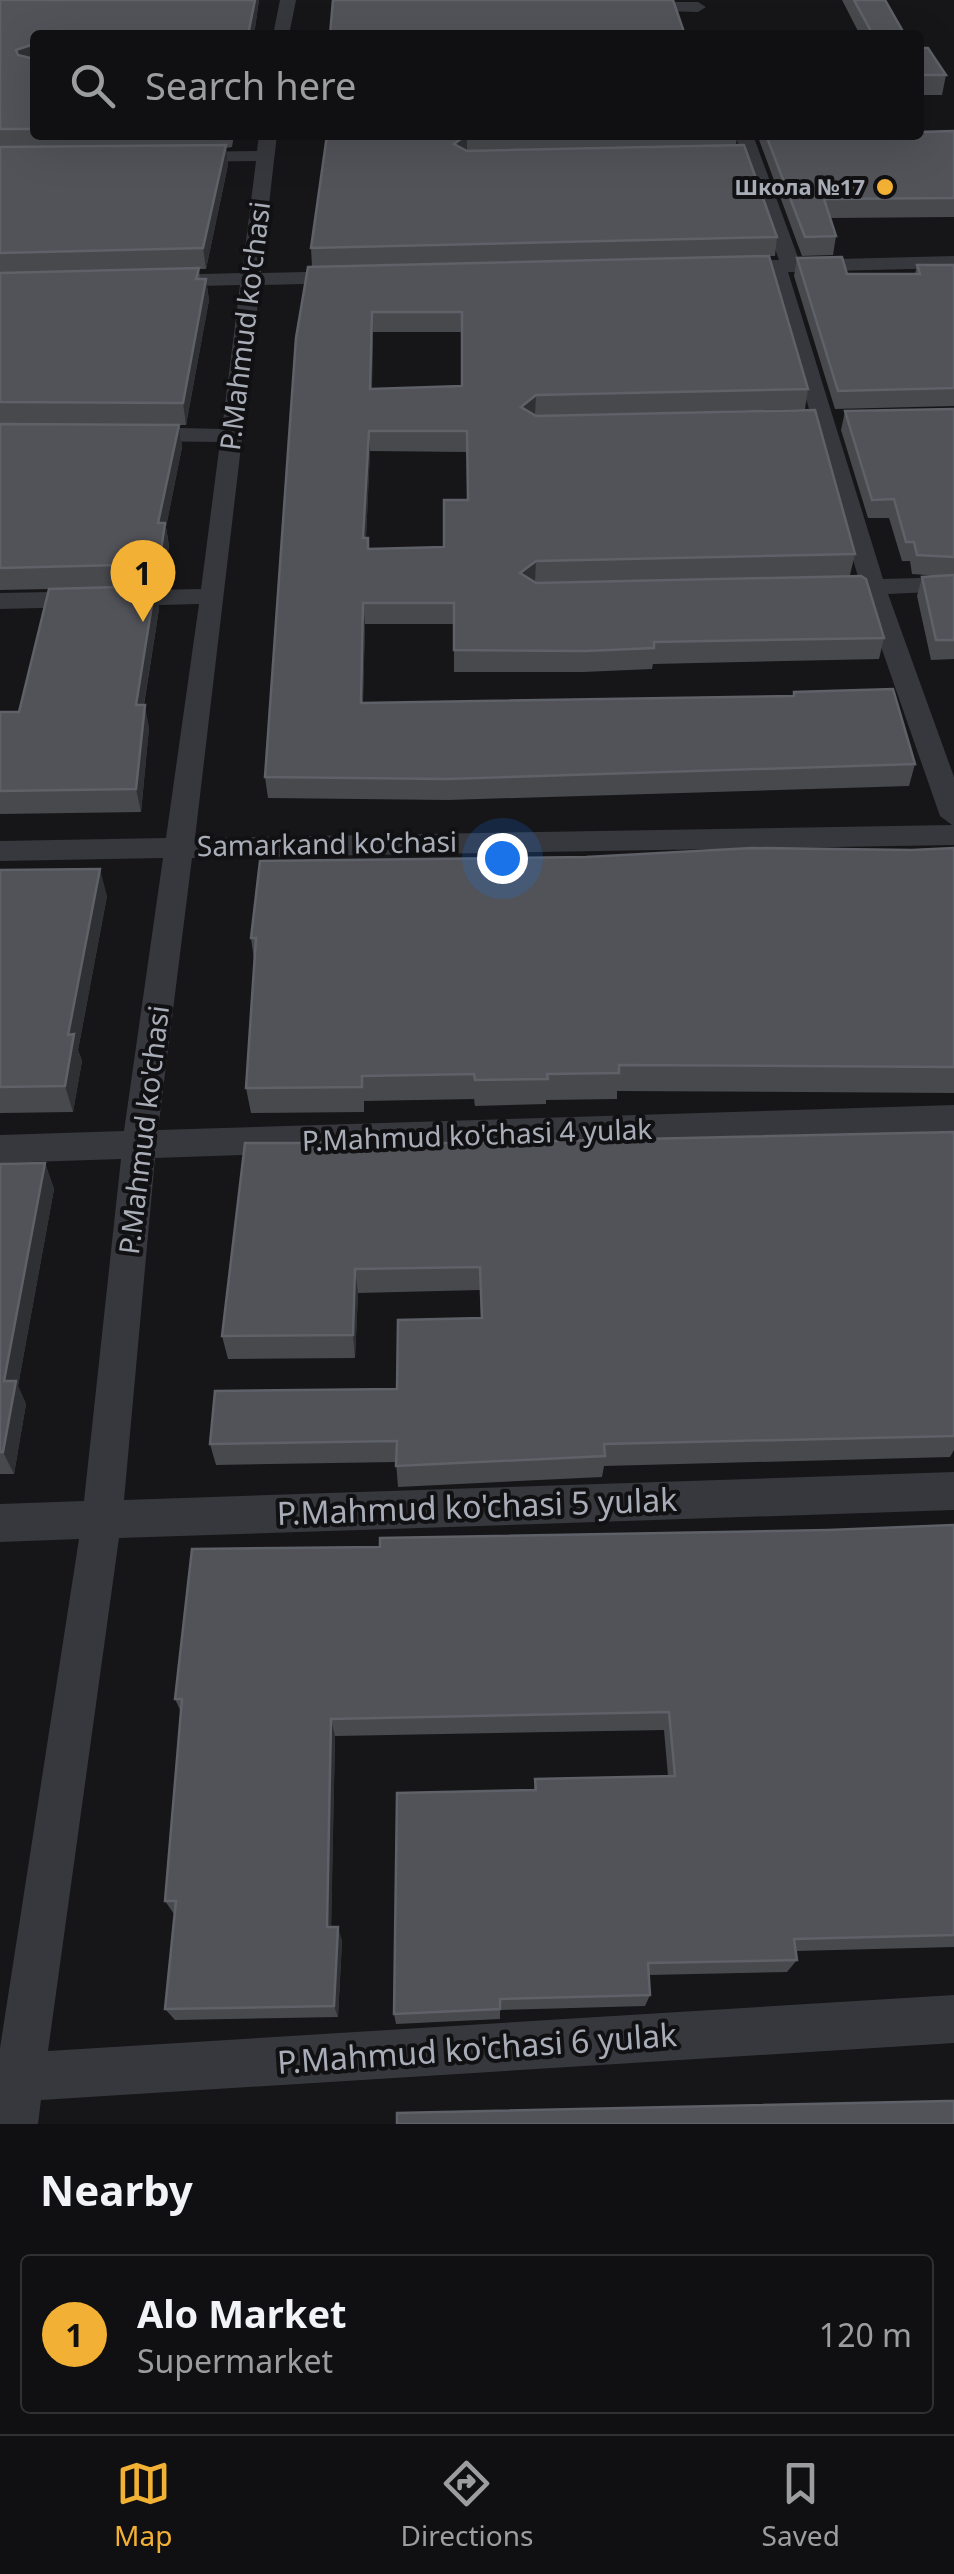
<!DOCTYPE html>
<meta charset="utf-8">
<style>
:root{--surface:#101012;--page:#19191b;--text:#f1f3f6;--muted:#9c9d9f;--line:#303032;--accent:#f2b134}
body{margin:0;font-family:"Noto Sans",sans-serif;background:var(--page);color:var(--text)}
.you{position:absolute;left:502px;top:858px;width:35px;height:35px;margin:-25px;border:8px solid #fff;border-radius:50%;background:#1a73e8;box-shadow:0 0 0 15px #1a73e833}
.badge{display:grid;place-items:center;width:65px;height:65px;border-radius:50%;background:var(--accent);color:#111;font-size:32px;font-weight:700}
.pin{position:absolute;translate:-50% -82px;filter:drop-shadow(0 2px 5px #0008)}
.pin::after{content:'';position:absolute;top:52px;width:35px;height:30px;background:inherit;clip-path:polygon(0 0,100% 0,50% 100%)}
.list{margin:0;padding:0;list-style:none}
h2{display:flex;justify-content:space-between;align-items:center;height:130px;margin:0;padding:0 40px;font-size:42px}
h2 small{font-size:32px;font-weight:400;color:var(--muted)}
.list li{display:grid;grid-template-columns:65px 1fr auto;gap:30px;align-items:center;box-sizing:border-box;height:160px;margin:0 20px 20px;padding:0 20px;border:2px solid var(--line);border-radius:10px}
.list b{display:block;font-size:38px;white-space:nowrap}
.list p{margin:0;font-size:32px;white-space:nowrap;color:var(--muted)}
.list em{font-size:32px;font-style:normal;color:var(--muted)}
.icon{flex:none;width:55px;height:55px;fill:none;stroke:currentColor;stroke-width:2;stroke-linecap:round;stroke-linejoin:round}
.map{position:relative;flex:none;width:954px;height:2124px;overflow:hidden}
.search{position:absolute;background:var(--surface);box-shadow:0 10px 40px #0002;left:30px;right:30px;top:30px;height:110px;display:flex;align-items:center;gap:25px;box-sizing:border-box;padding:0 35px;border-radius:10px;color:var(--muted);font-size:38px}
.sheet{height:310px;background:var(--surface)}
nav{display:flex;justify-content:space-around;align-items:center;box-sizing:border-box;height:140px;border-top:2px solid var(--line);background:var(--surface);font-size:28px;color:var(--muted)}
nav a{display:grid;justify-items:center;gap:5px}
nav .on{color:var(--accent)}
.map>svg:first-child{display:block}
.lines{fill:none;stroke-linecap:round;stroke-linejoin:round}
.minor{fill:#37383d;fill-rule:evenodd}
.wall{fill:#47494d;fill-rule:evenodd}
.shaded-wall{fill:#2f3033}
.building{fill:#525359;stroke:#5f6168;stroke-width:2.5;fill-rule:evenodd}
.poi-dot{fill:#f2b134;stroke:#111113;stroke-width:4}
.labels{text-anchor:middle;stroke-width:8;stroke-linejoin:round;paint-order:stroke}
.far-poi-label{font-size:22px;font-weight:bold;fill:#a8adb8;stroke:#111113;text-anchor:end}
.street-label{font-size:28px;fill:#a8adb8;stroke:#111113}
.near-street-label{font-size:32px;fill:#a8adb8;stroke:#111113}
</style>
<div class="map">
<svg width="954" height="2124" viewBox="0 0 954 2124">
<rect width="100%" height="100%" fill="#161618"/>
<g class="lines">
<!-- minor -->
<path class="minor" d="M 280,0 L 296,0 L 289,35 L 273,35 Z
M 632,2 L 698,2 L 706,7 L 698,12 L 627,10 L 627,4 Z
M 259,135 L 277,135 L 261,273 L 350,271 L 360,277 L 350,283 L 260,285 L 195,838 L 952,825 L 940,816 L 863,595 L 846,593 L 843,588 L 859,580 L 769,272 L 729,273 L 719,267 L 729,261 L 779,260 L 735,135 L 753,135 L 799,260 L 954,256 L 954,268 L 788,272 L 883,579 L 954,577 L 954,591 L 888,594 L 954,777 L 954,845 L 192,858 L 158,1130 L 954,1105 L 954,1131 L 155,1158 L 124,1500 L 954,1472 L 954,1510 L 119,1538 L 48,2051 L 954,1995 L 954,2043 L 41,2100 L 38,2124 L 0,2124 L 0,2048 L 79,1539 L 0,1542 L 0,1504 L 84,1501 L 121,1159 L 0,1163 L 0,1135 L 124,1131 L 163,858 L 0,861 L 0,841 L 166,838 L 199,604 L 0,609 L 0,593 L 201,589 L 220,442 L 138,441 L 127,434 L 138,427 L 222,429 L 240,285 L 164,287 L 154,281 L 164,275 L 242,273 L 256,161 L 184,162 L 175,157 L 184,152 L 257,151 Z"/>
</g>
<!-- wall -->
<path class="wall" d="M 0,0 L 259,0 L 254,35 L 35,35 L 35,135 L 234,135 L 232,147 L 226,148 L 228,165 L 206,269 L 199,269 L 200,279 L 206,279 L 209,300 L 186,425 L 179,425 L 182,447 L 166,527 L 169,546 L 163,586 L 125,587 L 155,586 L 159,609 L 144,705 L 149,728 L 141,812 L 0,814 L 0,712 L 19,712 L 49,589 L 0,590 Z
M 842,0 L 885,0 L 905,35 L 860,35 Z
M 919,48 L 946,75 L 942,95 L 919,95 Z
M 954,131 L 954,217 L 830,218 L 836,236 L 833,255 L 802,256 L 758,137 L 752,135 L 919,135 Z
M 324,135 L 737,135 L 736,146 L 777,237 L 775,256 L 769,256 L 808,389 L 805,409 L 535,416 L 855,554 L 850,575 L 884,638 L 879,659 L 653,664 L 652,669 L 583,672 L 454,672 L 454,624 L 365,624 L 363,703 L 915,764 L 909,786 L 448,800 L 268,798 L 265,777 L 312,267 L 311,248 L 326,138 L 324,138 ZM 373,332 L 462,332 L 462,386 L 372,389 ZM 370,451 L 467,452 L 468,500 L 444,547 L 369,549 L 368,538 L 366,538 Z
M 797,258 L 847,274 L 915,274 L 917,265 L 954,265 L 954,406 L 835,409 L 794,276 Z
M 954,409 L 954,659 L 931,660 L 917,596 L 922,577 L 940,576 L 912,574 L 910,561 L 902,561 L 889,518 L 868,518 L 841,430 L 845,411 Z
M 954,848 L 954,1093 L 617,1091 L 617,1099 L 546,1100 L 546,1104 L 475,1106 L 474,1099 L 364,1101 L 364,1112 L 251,1113 L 246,1088 L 254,959 L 251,938 L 586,857 Z
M 0,870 L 107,896 L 78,1050 L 82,1061 L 73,1112 L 0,1113 Z
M 954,1132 L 954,1450 L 950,1457 L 604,1466 L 602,1477 L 398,1487 L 396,1462 L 216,1465 L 210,1444 L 397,1389 L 481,1318 L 480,1290 L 358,1293 L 355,1358 L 228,1359 L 222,1336 L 460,1143 Z
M 45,1163 L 54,1189 L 18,1386 L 26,1404 L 14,1474 L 0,1474 L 0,1164 Z
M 954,1525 L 954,1947 L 796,1951 L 797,1960 L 787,1972 L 649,1975 L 650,1995 L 645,2006 L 500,2010 L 500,2019 L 396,2024 L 394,2014 L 534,1790 L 535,1779 L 668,1776 L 664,1730 L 335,1736 L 331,1927 L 342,1940 L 338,2017 L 175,2020 L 165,2009 L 174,1914 L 165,1901 L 181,1712 L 175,1699 L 380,1547 Z"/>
<!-- shaded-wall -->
<path class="shaded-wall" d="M 255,0 L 259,0 L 254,35 L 248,35 Z
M 34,44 L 35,64 L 20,69 L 16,50 Z
M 466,135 L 467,135 L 467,152 L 454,144 Z
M 226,145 L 228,165 L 206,269 L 203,248 Z
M 206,279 L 209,300 L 186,425 L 183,403 Z
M 372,312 L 373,332 L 371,409 L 370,389 Z
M 536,395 L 535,415 L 521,407 Z
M 179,425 L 182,447 L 166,527 L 169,546 L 163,586 L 159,564 L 158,523 Z
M 369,431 L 370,451 L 365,559 L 363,538 Z
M 536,561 L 535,582 L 520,573 Z
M 155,586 L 159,609 L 140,728 L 136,705 Z
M 363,603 L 365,624 L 362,725 L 361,703 Z
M 145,705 L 149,728 L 141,812 L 136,789 Z
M 100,869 L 107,896 L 78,1050 L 82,1061 L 73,1112 L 65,1086 L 68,1035 Z
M 45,1163 L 54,1189 L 18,1386 L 26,1404 L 14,1474 L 3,1452 L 4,1381 Z
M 355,1269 L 358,1293 L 355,1358 L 353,1335 Z
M 331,1719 L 335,1736 L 331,1940 L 327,1927 Z
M 338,1927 L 342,1940 L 338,2017 L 334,2006 Z"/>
<!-- building -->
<path class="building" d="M 0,0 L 255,0 L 248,35 L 35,35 L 35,129 L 0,129 ZM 34,44 L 34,59 L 18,55 L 16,50 Z
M 333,0 L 673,0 L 685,35 L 330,35 Z
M 854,0 L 885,0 L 905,35 L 873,35 Z
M 919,48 L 928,48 L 946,75 L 919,75 Z
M 954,131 L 954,198 L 824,199 L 836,236 L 805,237 L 766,135 L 919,135 L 919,132 Z
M 327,135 L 466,135 L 454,144 L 467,151 L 744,145 L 777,237 L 311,248 Z
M 226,145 L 203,248 L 0,253 L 0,147 Z
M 769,256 L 808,389 L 536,395 L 521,407 L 536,416 L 815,410 L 855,554 L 536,561 L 520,573 L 536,583 L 861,576 L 866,579 L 884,638 L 654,642 L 654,648 L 585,651 L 454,650 L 454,603 L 363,603 L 361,703 L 794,696 L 794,692 L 893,689 L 915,764 L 447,779 L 265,777 L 296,338 L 308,267 ZM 372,312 L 462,312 L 462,386 L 370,389 ZM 369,431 L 467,431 L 468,500 L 444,500 L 444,547 L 368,549 L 368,538 L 363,538 Z
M 842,257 L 847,274 L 920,274 L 917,265 L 954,265 L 954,388 L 838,391 L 797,258 Z
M 199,268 L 196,279 L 206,279 L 183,403 L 0,402 L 0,273 Z
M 954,409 L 954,557 L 917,555 L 914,542 L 906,542 L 894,499 L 872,500 L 845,411 Z
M 0,424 L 179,425 L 158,523 L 165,523 L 159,564 L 0,568 Z
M 954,575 L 954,640 L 936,640 L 922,577 Z
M 155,586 L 136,705 L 145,705 L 136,789 L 0,791 L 0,712 L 19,712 L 49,589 Z
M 752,848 L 912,850 L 954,848 L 954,1067 L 619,1065 L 619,1073 L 547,1074 L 548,1079 L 475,1080 L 474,1074 L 362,1076 L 362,1087 L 246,1088 L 256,938 L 251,938 L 260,861 L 586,857 Z
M 100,869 L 68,1035 L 74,1034 L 65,1086 L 0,1087 L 0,870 Z
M 954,1132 L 954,1436 L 604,1444 L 605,1456 L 396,1466 L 397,1441 L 210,1444 L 215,1391 L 397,1389 L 398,1320 L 482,1318 L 480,1267 L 355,1269 L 353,1335 L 222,1336 L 245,1143 L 460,1143 Z
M 45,1163 L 4,1381 L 16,1381 L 3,1452 L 0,1452 L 0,1164 Z
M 954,1525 L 954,1935 L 794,1939 L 797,1960 L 648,1963 L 650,1995 L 500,1999 L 500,2009 L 394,2014 L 397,1793 L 536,1790 L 535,1779 L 675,1776 L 669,1712 L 331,1719 L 327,1927 L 338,1927 L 334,2006 L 165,2009 L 176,1901 L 165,1901 L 182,1699 L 175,1699 L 192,1549 L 380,1547 L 380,1538 L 828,1530 Z
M 948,2101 L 954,2101 L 954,2124 L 397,2124 L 397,2113 Z"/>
<!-- markers -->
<circle class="poi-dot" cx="885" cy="187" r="10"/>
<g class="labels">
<!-- far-poi labels -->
<g class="far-poi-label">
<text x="865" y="195">Школа №17</text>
</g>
<!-- street labels -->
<g class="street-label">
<text transform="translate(245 326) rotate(-83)" y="10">P.Mahmud ko'chasi</text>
<text transform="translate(327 844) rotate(-1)" y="10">Samarkand ko'chasi</text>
<text transform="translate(144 1130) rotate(-83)" y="10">P.Mahmud ko'chasi</text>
<text transform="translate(477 1135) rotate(-2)" y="10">P.Mahmud ko'chasi 4 yulak</text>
</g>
<!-- near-street labels -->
<g class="near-street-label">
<text transform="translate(477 1507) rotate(-2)" y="11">P.Mahmud ko'chasi 5 yulak</text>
<text transform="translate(477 2049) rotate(-4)" y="11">P.Mahmud ko'chasi 6 yulak</text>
</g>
</g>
</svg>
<div class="you"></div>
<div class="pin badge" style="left:143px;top:622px">1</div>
<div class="search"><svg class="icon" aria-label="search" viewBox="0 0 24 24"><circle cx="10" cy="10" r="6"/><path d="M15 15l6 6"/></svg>Search here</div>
</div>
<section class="sheet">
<h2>Nearby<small></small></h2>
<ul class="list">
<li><span class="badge">1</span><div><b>Alo Market</b><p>Supermarket</p></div><em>120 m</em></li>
</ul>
</section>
<nav>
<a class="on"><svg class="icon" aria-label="map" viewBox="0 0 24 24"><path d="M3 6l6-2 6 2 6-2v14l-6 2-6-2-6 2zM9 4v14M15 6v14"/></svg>Map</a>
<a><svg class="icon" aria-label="directions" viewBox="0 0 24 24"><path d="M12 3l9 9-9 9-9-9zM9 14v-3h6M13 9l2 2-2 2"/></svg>Directions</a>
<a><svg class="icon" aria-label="saved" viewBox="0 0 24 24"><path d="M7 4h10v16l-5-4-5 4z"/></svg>Saved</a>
</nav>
